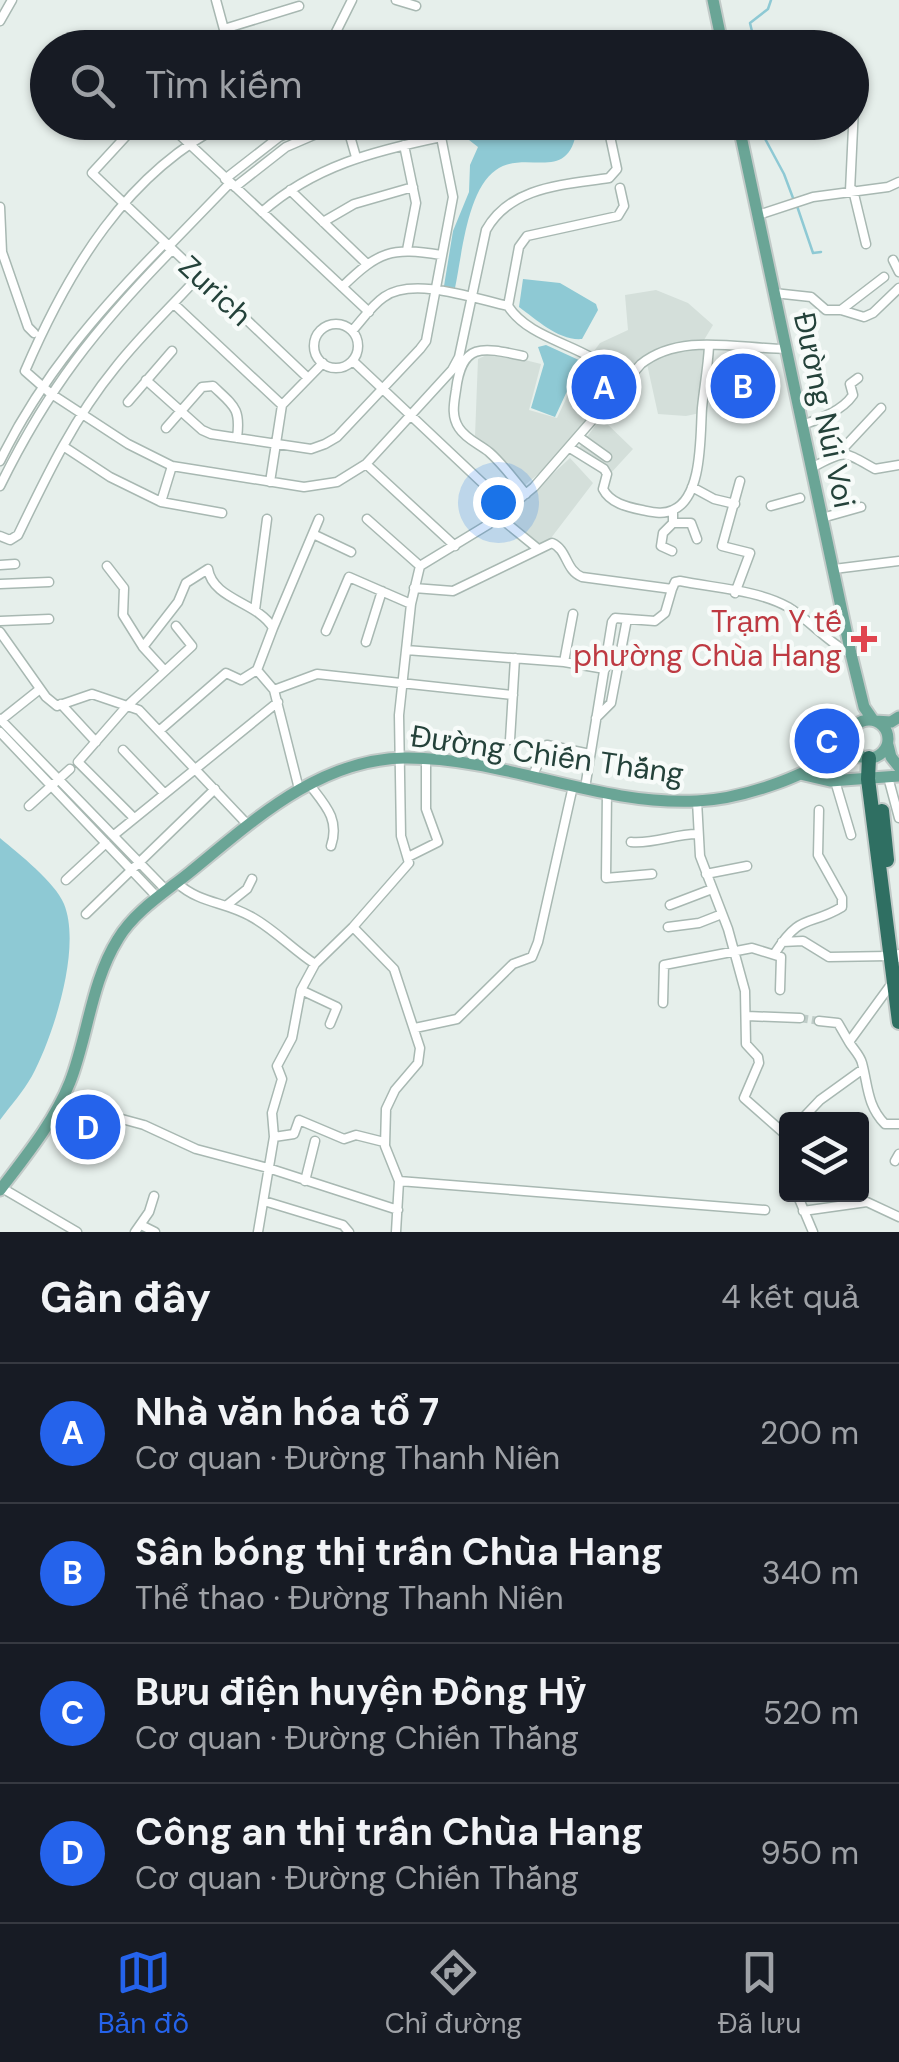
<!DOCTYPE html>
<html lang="vi">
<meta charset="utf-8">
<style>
:root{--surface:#171b24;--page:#20242c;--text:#f1f3f6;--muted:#9ea1a6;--line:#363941;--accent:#2563eb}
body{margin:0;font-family:"DM Sans",sans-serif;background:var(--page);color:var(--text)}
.controls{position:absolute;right:30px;bottom:30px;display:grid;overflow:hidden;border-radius:10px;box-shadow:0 2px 8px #0004}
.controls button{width:90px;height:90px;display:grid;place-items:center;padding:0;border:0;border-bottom:2px solid var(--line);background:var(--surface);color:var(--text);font:50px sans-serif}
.you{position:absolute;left:498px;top:502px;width:35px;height:35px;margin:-25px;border:8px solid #fff;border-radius:50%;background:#1a73e8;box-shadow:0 0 0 15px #1a73e833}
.badge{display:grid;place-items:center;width:65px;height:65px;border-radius:50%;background:var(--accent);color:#fff;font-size:32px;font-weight:700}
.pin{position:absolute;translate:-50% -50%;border:5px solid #fff;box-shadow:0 2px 10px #0006}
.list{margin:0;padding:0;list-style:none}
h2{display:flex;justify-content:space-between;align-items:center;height:130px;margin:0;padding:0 40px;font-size:42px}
h2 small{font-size:32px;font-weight:400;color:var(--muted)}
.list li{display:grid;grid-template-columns:65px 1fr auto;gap:30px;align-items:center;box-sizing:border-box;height:140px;padding:0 40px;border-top:2px solid var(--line)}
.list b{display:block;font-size:38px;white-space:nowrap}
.list p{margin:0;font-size:32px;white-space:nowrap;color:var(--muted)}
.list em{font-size:32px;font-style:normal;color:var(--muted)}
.icon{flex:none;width:55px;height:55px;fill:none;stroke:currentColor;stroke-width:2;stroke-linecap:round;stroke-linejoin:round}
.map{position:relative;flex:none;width:899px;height:1232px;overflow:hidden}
.search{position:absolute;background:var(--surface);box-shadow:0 2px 8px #0004;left:30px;right:30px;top:30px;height:110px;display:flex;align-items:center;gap:25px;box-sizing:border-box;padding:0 35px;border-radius:55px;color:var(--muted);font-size:38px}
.sheet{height:690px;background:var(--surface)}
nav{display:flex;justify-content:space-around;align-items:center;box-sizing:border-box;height:140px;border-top:2px solid var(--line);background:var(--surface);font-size:28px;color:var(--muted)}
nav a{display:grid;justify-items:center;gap:5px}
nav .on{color:var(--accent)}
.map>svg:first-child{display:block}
.built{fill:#d4dfda}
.green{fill:#bfe0c8}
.water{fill:#8ec9d4}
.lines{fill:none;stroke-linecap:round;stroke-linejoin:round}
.stream{stroke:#8ec9d4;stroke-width:2.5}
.minor-tunnel{stroke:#bfccc8;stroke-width:8;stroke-dasharray:8 4;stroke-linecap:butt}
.minor-casing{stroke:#a8b8b2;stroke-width:11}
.major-casing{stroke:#c2cac8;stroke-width:15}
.highway-casing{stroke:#c2cac8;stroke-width:18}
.minor{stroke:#fff;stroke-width:8}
.major{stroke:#6aa596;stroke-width:11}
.highway{stroke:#2f6f62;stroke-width:14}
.health-dot{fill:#e0444e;stroke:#f7fbf9;stroke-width:4}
.labels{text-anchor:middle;stroke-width:9;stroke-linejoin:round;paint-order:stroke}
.street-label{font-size:30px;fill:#24423a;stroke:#f7fbf9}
.health-label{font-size:30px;fill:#be3a42;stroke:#f7fbf9;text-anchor:end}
</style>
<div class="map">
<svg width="899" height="1232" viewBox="0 0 899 1232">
<rect width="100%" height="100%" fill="#e6efeb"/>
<!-- built -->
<path class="built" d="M 656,290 L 688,303 L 713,325 L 704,340 L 679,342 L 654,350 L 618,380 L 588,359 L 600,343 L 628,330 L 625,295 Z
M 691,348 L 707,349 L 700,413 L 686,416 L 658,414 L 647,364 L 670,349 Z
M 493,352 L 541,364 L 529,410 L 557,418 L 574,382 L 601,403 L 551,463 L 524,486 L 475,436 L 478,359 Z
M 601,418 L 633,449 L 610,474 L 578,449 Z
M 570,458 L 593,483 L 551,538 L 534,546 L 505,518 Z"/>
<!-- green -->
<path class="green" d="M 734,365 L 758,370 L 751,407 L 728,402 Z"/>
<!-- water -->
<path class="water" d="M 481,123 L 499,125 L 572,123 L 577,128 C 569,186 527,148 496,170 C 467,190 462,255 455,288 L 444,286 L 453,231 L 469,192 L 470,165 L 478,147 L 469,140 C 470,131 473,125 481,123 Z
M 523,279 L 560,283 L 596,304 L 598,310 L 582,339 C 559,341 537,320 519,307 Z
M 546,345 L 581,361 L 555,417 L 531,408 L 544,364 L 538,347 Z
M 0,838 C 19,854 55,882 64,904 C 82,948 53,1037 32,1076 C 23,1092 11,1105 0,1120 Z"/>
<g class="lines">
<!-- stream -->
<path class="stream" d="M 756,48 L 750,23 L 768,9 L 771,0
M 756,122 L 784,174 L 793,198
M 797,206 L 813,253 L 821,252"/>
<!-- minor-tunnel -->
<path class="minor-tunnel" d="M 800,1018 L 819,1021"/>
<defs>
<path id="minor" d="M 216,0 L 229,48
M 396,0 L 416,6
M 0,21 L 12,0
M 224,29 L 299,6
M 77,38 L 87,48
M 328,48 L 352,0
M 645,48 L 720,34
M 706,48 L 722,44
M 139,122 L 92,173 L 308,378
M 166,122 L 369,312
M 228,122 C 126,172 68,271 25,371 L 50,393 L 128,444 L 172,466 L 304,487 L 337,482 L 366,464 L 452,370 L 459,357 L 486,230 C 511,186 563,185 609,178 L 617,169 L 607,122
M 346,122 L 356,157
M 404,145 L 416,203 L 407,250
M 225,179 L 279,137 L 314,122
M 235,187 L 286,147 L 344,122
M 290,190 L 366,263
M 853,190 L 866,244
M 850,191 L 855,86
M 0,207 L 2,252 L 28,327 L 34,333
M 262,212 C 314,166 374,151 441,137
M 758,215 L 813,197 L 888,187 L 899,182
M 323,222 L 354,204 L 413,187
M 168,247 L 230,183
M 893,260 L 899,272
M 342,287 C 379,251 391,247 441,255
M 774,293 L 811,297 L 826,310 L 841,310 L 864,317 L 873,313 L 899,288
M 174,304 L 282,405
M 508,306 C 526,334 565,342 592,358 C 603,365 614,374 626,382
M 841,310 L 884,277
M314 346a22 22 0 1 1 44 0a22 22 0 1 1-44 0Z
M 352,331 C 362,320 372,305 384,297 C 413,276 476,299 508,306 L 519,247 L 527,236 L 618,216 L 624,206 L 620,188
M 523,356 C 482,347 462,342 456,390 C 454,403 451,416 459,428 C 466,439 479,444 489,452 C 503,464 514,480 526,494
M 353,361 L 509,508
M 146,380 L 202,430 L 211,434 L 311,449 L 325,444 L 337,437 L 420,349 L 426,341 L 453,197 L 438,122
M 128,402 L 172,351
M 802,425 C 820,419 842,411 853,395 L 850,384 L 858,378
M 166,428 L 202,387 L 213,386 C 234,406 241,408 237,438
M 579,437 L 607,457
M 63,446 L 110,477 L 161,502 L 222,513
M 570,448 L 604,469 L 607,474 L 603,489 C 610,503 627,507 642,510 C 652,512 663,515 673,510 C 703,497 700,435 702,408 C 704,388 708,367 709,346
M 837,455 L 881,408
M 0,461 C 41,377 99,310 164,244
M 366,464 L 455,546
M 811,468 C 847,450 841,450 875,469 L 899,465
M 270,482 L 282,405 L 323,363
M 0,486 C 48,388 96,328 171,251
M 692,487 L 714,499 L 735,504
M 161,502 L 172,466
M 771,506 L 800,498
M 673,510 L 673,523 L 691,523 L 697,539
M 499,517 L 537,548
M 822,518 L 861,507
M 367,519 L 420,566
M 313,534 L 351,552
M 0,536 L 10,540 L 18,535 C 46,477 74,418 115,368 C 141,335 171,307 199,276
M 672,551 L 661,546 L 663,533 L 673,523
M 0,565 L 15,564
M 107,566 L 124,588 L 123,615 L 143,647 L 164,670
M 834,569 L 899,561
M 0,584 L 49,582
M 414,588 L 453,591 L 552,543 C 568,550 565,570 582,577 L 672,589 L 675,582 L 680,581 C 714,588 758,590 788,607 C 811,621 827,642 851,654
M 735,593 L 750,553 L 722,546 L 740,481
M 255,610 L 267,519
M 0,621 L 49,619
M 273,628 L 319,519
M 326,631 L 349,577 L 411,604
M 0,632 L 46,697 L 57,706 L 92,694 L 139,710 L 247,824
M 366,642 L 382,591
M 143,647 L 178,602 L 186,583 L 208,569 C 213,600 258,602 273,628 L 257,670 L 274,690 L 299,789
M 406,650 L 564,662 L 605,669
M 564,662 L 573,614
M 274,690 L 317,674 L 513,695
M 61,704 L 96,742
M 596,718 L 611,703 L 627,619
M 0,719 L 166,890
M 1,720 L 40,689
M 159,731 L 226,673 L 241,680 L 257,670
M 0,732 L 158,898
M 510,740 L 515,658
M 123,750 L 164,793
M 532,777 L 547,745 L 590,754
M 888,777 L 899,818
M 835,781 L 851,835
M 309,784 C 325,805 340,819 331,846
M 585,788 L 612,622 L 615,618 L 655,621 L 665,613 L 672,589
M 607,792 L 606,878 L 652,874
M 697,801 L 700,856 L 728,929 L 745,991 L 746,1044 L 758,1057 L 759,1063 L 744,1098 L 786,1135
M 29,806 L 70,769
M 133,817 L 78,762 L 126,707 L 192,646 L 176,626
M 114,835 L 278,702
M 631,842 C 655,844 674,834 697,834
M 408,857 L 438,842 L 426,809 L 426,759
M 706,874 L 747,866
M 66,880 L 106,843
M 177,883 C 201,904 223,901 250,916 C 273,928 292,949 315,964
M 227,905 L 247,889 L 252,879
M 670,905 L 712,889
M 86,914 L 215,789
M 353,927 L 394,969 L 420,1048 L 418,1063 L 395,1090 L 386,1109 L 385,1146 L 399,1181 L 396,1232
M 668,927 L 699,923 L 722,914
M 782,942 L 803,941 L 829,957 L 889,956
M 775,953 C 801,912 809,927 842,907 L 842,898 L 818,855 L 819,810
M 899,954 L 899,958
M 301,990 L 337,1007 L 330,1024
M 663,1003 L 664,965 L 752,948 L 781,957 L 780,990
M 747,1016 L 800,1018
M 819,1021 L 838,1023 L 849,1042 L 892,983
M 415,1028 L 457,1019 L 513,964 L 532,957 L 538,942 L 573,786
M 849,1042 C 853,1049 860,1055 862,1063 C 868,1085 867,1106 885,1124 L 899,1124
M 63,1096 L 85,1109 L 144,1125 L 196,1149 L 268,1168 L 398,1210
M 801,1120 L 820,1100 L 863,1069
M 274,1137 L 294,1134 L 299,1120 L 344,1139 L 356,1135 L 384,1142
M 895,1161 L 899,1154
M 305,1181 L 315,1141
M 399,1181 L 765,1210
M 2,1188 L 77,1232
M 797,1194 L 813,1232
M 264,1201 L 343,1225 L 349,1232
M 803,1211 L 867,1202 L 899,1217
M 141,1225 L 155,1232
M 135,1232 L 149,1212 L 154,1196
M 258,1232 L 274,1137 L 272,1113 L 282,1079 L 277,1066 L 292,1038 L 301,990 L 315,964 L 353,927 L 409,863 L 401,836 L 399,715 L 411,604 L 420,566 L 489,524 L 534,487 L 641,364 C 681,332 739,349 787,349"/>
<path id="major" d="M 713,0 L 723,48
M 738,122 L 851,654 L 864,707 L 873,720
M850 739a19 19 0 1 1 38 0a19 19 0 1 1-38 0Z
M 875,721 L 891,722 L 899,717
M 888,745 L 891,757 L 899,767
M 800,774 L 830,781 L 899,776
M 0,1190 C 25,1157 54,1122 70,1082 C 88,1036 91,982 118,939 C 134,912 164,893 189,873 C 252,822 318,759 405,758 C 504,757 598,806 697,801 C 723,800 753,792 778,783 C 807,773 832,755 862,757"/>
<path id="highway" d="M 869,758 L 868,779 L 899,1022
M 882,811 L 887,860"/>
</defs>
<!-- minor casing -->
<use href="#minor" class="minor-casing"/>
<!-- major casing -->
<use href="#major" class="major-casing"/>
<!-- highway casing -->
<use href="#highway" class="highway-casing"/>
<!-- minor -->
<use href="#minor" class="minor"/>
<!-- major -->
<use href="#major" class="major"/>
<!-- highway -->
<use href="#highway" class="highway"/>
</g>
<!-- markers -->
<path class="health-dot" d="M859 624h10v10h10v10h-10v10h-10v-10h-10v-10h10z"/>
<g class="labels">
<!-- street labels -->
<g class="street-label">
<text transform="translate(215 291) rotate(43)" y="10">Zurich</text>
<text transform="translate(824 410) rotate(78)" y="10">Đường Núi Voi</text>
<text transform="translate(547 755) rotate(8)" y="10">Đường Chiến Thắng</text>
</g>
<!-- health labels -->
<g class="health-label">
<text x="842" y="632">Trạm Y tế<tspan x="842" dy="34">phường Chùa Hang</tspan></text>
</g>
</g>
</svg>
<div class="controls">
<button><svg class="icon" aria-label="layers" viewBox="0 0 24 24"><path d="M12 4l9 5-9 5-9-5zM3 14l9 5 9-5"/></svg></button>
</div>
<div class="you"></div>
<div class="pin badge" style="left:604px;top:387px">A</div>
<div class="pin badge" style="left:743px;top:386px">B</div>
<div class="pin badge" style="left:827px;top:741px">C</div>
<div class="pin badge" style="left:88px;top:1127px">D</div>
<div class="search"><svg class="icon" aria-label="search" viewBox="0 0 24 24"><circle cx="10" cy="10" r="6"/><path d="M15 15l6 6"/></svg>Tìm kiếm</div>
</div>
<section class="sheet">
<h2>Gần đây<small>4 kết quả</small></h2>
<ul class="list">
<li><span class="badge">A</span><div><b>Nhà văn hóa tổ 7</b><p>Cơ quan · Đường Thanh Niên</p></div><em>200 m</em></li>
<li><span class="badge">B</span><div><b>Sân bóng thị trấn Chùa Hang</b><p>Thể thao · Đường Thanh Niên</p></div><em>340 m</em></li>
<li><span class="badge">C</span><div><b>Bưu điện huyện Đồng Hỷ</b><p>Cơ quan · Đường Chiến Thắng</p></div><em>520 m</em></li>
<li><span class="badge">D</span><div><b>Công an thị trấn Chùa Hang</b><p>Cơ quan · Đường Chiến Thắng</p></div><em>950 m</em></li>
</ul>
</section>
<nav>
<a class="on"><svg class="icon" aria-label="map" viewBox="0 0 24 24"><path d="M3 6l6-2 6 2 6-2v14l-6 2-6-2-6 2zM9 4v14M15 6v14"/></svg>Bản đồ</a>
<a><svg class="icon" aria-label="directions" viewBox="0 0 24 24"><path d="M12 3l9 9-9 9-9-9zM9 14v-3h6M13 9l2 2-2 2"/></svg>Chỉ đường</a>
<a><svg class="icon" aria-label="saved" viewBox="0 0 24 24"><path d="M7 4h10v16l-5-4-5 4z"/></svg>Đã lưu</a>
</nav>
